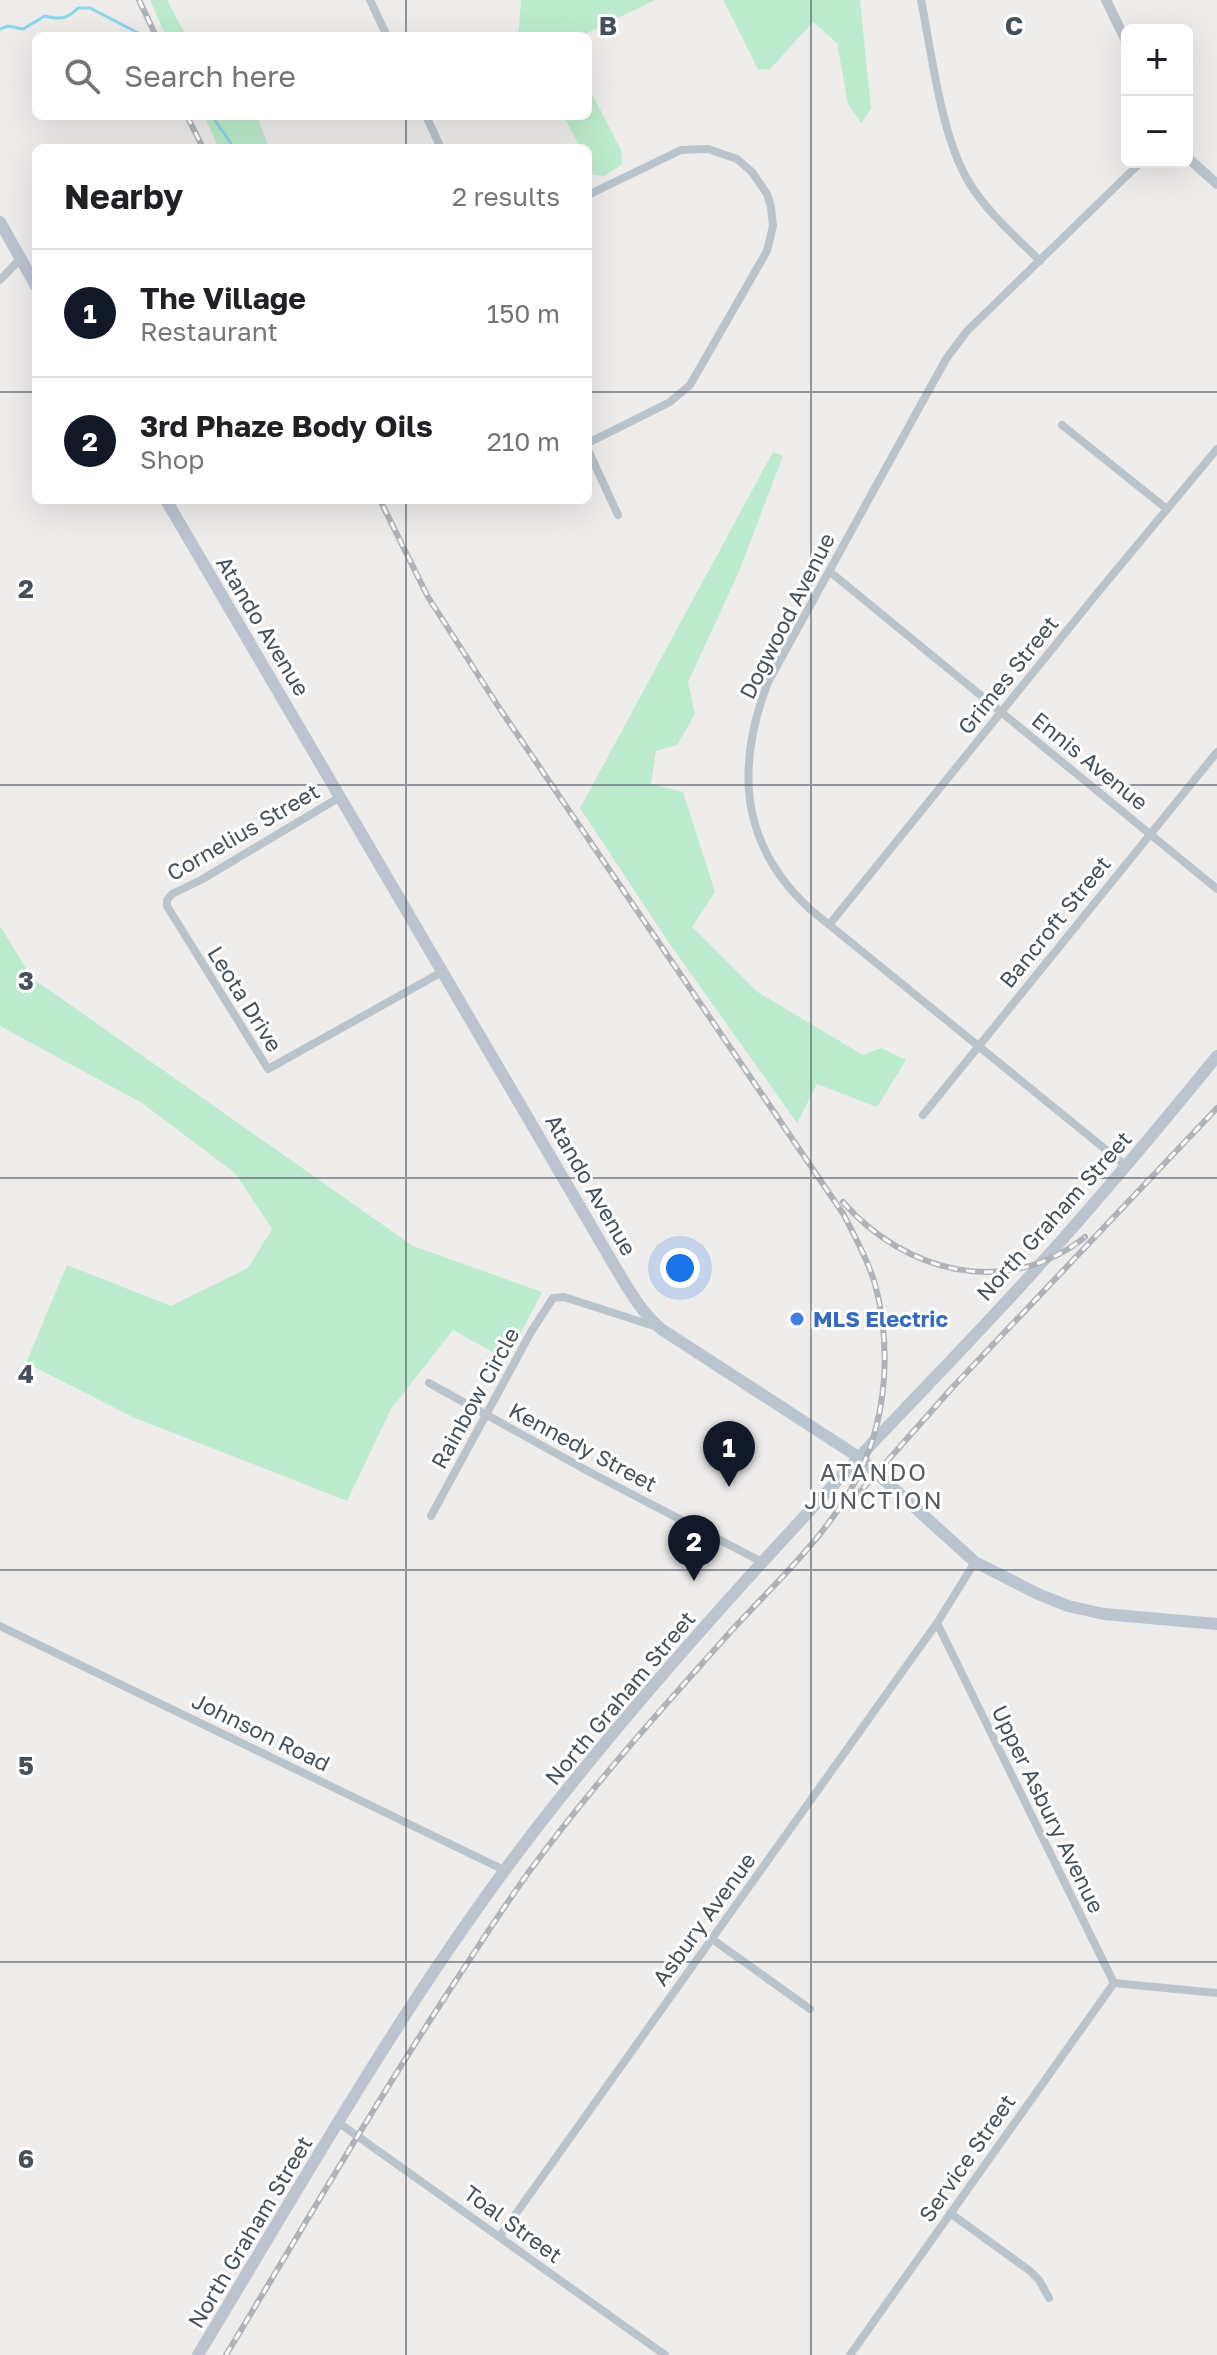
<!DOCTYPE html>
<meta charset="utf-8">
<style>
:root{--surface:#fff;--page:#f2f2f2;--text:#202124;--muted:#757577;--line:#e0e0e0;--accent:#111827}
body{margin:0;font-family:"Golos Text",sans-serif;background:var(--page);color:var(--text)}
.controls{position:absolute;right:24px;top:24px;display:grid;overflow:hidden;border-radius:12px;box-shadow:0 8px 32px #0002}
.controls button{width:72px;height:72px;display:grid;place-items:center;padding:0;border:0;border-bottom:2px solid var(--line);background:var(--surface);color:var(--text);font:40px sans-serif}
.you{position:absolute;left:680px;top:1268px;width:28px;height:28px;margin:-20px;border:6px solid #fff;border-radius:50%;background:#1a73e8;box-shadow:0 0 0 12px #1a73e833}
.badge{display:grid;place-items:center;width:52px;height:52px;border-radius:50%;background:var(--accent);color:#fff;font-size:26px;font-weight:700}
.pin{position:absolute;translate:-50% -66px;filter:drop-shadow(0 2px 4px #0008)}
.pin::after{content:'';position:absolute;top:42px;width:28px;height:24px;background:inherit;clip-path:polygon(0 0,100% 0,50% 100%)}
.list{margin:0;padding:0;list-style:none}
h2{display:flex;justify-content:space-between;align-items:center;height:104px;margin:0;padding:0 32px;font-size:34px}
h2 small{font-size:26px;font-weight:400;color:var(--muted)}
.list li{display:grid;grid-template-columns:52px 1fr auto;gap:24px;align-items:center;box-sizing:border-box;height:128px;padding:0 32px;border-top:2px solid var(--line)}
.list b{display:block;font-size:30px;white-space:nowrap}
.list p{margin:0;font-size:26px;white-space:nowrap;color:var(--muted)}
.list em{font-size:26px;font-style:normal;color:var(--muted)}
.icon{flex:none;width:44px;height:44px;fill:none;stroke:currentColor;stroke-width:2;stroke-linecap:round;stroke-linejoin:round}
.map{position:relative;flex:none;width:1217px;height:2355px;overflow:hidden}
.search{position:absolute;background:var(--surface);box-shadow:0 8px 32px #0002;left:32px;top:32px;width:560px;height:88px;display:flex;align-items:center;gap:20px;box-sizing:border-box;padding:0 28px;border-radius:12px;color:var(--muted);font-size:30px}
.panel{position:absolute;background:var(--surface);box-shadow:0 8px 32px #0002;left:32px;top:144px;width:560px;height:360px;border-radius:12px}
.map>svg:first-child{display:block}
.green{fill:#bceccd}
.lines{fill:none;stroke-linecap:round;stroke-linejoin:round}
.stream{stroke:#8bd6e7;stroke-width:3}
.minor{stroke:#bbc4cb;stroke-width:8}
.tertiary{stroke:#bbc4cb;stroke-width:10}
.secondary{stroke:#bbc5d0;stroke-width:12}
.rail-casing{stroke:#afb2b7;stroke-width:6}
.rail{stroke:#fff;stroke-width:3;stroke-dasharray:9;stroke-linecap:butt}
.grid{fill:none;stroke:#465059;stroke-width:2;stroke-opacity:0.55}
.shop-dot{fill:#3f7fe0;stroke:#fff;stroke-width:3}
.labels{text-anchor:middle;stroke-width:6;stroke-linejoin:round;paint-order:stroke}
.street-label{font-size:22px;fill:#465059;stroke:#fff}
.shop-label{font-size:22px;font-weight:bold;fill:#366cbe;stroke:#fff;text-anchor:start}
.neighbourhood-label{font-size:24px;letter-spacing:2px;fill:#595d61;stroke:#fff}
.grid-label{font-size:26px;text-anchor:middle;font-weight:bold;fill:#465059;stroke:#fff;stroke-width:6;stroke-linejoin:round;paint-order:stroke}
</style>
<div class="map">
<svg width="1217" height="2355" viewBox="0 0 1217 2355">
<rect width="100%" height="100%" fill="#efecec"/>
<!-- green -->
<path class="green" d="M 150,0 L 167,0 L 186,36 L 166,36 Z
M 521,0 L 655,0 L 581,36 L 516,36 L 519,29 Z
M 723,0 L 860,0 L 871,109 L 861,123 L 848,104 L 837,43 L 813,22 L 769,70 L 758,69 Z
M 588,86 L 621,150 L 622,164 L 605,176 L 593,175 L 588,165 L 588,148 L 580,148 L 564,116 L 588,116 Z
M 204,116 L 257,116 L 269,148 L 219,148 Z
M 773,452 L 783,456 L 738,574 L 688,682 L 695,714 L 677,745 L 656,751 L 651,784 L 683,792 L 715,892 L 692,927 L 756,991 L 863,1055 L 881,1048 L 906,1060 L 877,1107 L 817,1084 L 797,1123 L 667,940 L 580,808 Z
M 0,926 L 32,978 L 413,1246 L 542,1292 L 507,1360 L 453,1330 L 391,1409 L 347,1501 L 135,1418 L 26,1363 L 67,1265 L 171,1306 L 248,1268 L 272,1229 L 235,1173 L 142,1103 L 0,1026 Z"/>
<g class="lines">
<!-- stream -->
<path class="stream" d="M 0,29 L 8,26 L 23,29 L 45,16 C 61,20 67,19 78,8 L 90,8 L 144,36
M 212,116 L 234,148"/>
<!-- minor -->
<path class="minor" d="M 370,0 L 387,36
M 921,0 C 932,54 941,138 970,184 C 988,213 1016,237 1040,261
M 426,116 L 441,148
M 588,195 L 681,150 L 708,149 L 737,159 L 752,172 L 767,194 L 771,207 L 773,226 L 767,251 L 690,385 L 670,402 L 588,443
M 0,280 L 21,258
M 1062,425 L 1167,509
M 588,450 L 618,515
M 829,571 L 1217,889
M 340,797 L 201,880 L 172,894 L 167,900 L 167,906 L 268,1069 L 442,972
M 829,925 L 1099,591 L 1217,449
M 923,1115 L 1217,752
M 1126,1166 L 811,910 C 740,845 735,769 768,682 L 946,359 L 967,331 L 1141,162
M 429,1383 L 595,1475 L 764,1563
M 431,1516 L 531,1332 L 553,1298 L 564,1297 L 657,1327
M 975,1562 L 937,1623 L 1114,1983 L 1217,1993
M 0,1626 L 506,1871
M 712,1939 L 810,2009
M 339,2123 L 665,2355
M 950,2213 L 1030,2271 L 1039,2280 L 1049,2298
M 500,2236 L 937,1623
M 850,2355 L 1114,1983"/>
<!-- tertiary -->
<path class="tertiary" d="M 1106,0 L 1127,43
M 1187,157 L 1217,184"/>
<!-- secondary -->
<path class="secondary" d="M 0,222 L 36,286
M 166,500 L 614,1265 C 628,1288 640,1311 661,1329 L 860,1458 L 975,1562 L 1038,1594 L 1068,1606 L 1104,1614 L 1217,1624
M 198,2355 C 305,2178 408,1995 535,1830 C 642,1692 761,1562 880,1435 C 935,1377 992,1319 1045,1259 C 1104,1193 1161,1125 1217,1056"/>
<defs>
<path id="rail" d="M 139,0 L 156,36
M 187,116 L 203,148
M 843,1202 C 905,1273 1007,1299 1085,1237
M 851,1502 L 951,1389 L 1217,1108
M 226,2355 C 299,2234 370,2112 447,1994 C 475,1952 501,1910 531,1869 C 593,1785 663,1707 733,1629 C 780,1578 841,1523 866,1458 C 888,1403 890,1340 875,1284 C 868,1260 855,1237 844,1215 L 498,706 L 428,597 L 380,500"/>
</defs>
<!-- rail casing -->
<use href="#rail" class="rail-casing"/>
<!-- rail -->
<use href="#rail" class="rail"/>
</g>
<!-- grid -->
<path class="grid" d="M 406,0 L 406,36M 811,0 L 811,2355M 406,116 L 406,148M 0,392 L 36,392M 588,392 L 1217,392M 406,500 L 406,2355M 0,785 L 1217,785M 0,1178 L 1217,1178M 0,1570 L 1217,1570M 0,1962 L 1217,1962"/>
<!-- markers -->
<circle class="shop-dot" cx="797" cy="1319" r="8"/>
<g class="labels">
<!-- street labels -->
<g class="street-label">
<text transform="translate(787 616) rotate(-63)" y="8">Dogwood Avenue</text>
<text transform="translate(263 626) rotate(59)" y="8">Atando Avenue</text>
<text transform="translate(1008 675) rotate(-51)" y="8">Grimes Street</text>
<text transform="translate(1090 761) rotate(39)" y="8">Ennis Avenue</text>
<text transform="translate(243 832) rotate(-30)" y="8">Cornelius Street</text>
<text transform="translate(1055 922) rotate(-51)" y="8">Bancroft Street</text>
<text transform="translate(245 999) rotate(58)" y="8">Leota Drive</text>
<text transform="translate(591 1185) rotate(60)" y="8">Atando Avenue</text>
<text transform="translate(1054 1216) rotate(-48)" y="8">North Graham Street</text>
<text transform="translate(475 1398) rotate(-61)" y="8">Rainbow Circle</text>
<text transform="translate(583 1447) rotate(28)" y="8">Kennedy Street</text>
<text transform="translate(620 1698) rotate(-50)" y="8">North Graham Street</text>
<text transform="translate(261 1732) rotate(26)" y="8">Johnson Road</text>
<text transform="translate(1048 1809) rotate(64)" y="8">Upper Asbury Avenue</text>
<text transform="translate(704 1919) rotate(-54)" y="8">Asbury Avenue</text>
<text transform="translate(967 2158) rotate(-55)" y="8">Service Street</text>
<text transform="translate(513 2224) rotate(36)" y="8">Toal Street</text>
<text transform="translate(250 2232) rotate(-59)" y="8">North Graham Street</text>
</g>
<!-- shop labels -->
<g class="shop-label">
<text x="813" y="1327">MLS Electric</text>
</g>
<!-- neighbourhood labels -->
<g class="neighbourhood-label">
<text x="874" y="1481">ATANDO<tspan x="874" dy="28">JUNCTION</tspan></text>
</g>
</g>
<g class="grid-label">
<text x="608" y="35">B</text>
<text x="1014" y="35">C</text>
<text x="26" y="598">2</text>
<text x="26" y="990">3</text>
<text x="26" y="1383">4</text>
<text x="26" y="1775">5</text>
<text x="26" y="2168">6</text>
</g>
</svg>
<div class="controls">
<button>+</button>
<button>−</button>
</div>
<div class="you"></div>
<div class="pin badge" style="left:729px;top:1487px">1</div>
<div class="pin badge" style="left:694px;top:1581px">2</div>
<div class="search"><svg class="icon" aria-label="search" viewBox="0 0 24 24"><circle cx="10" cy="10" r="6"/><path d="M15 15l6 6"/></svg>Search here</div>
<section class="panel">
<h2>Nearby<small>2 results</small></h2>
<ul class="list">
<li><span class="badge">1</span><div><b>The Village</b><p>Restaurant</p></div><em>150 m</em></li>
<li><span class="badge">2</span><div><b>3rd Phaze Body Oils</b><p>Shop</p></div><em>210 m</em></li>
</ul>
</section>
</div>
